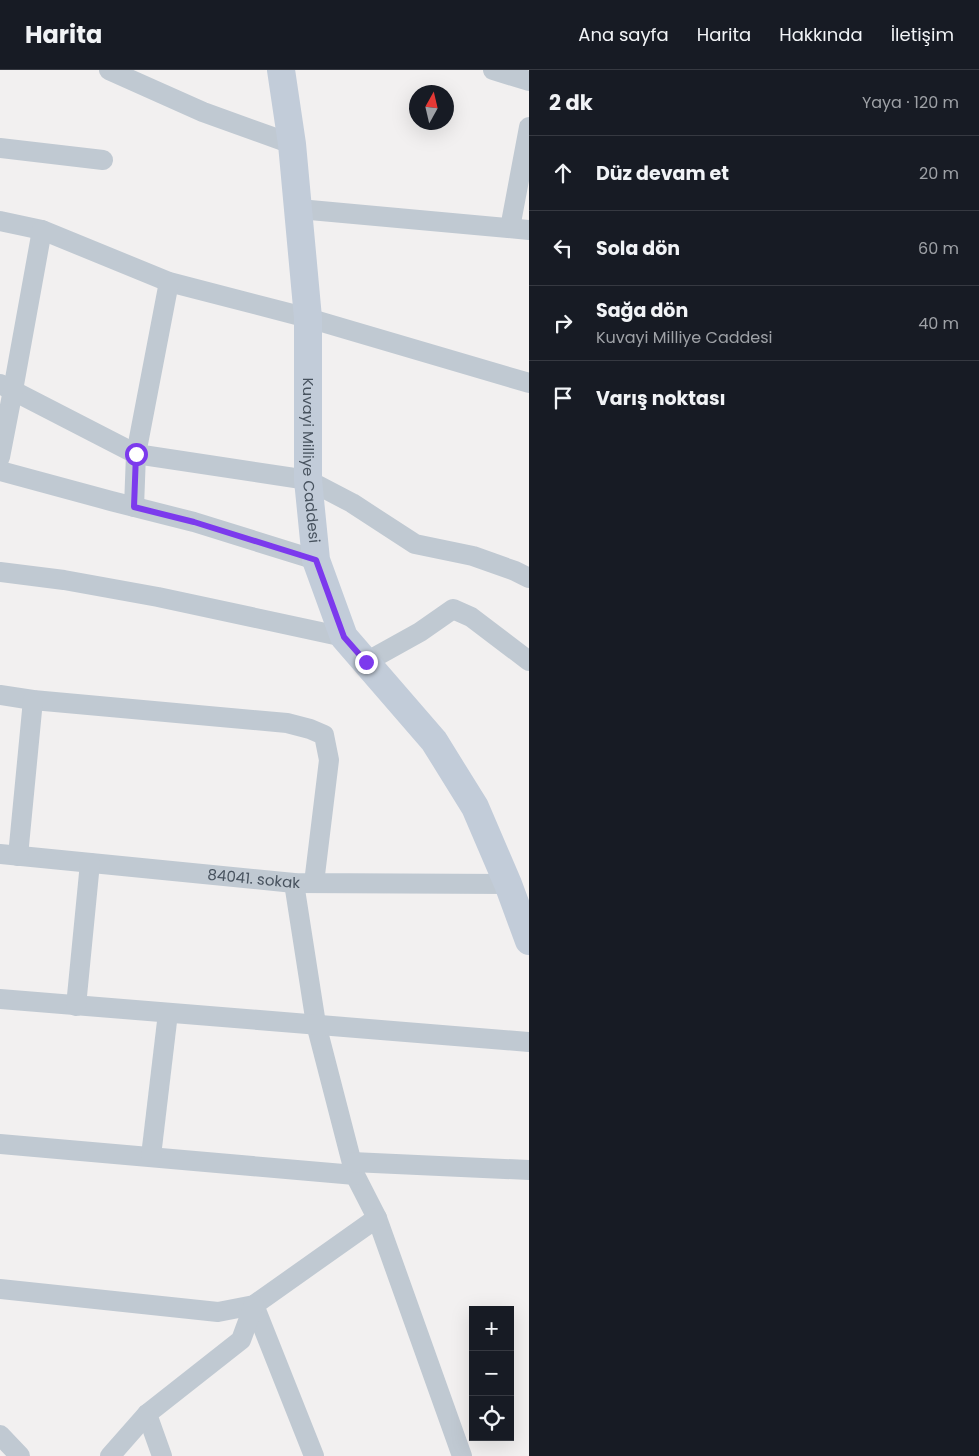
<!DOCTYPE html>
<html lang="tr">
<meta charset="utf-8">
<style>
:root{--surface:#171b24;--page:#20242c;--text:#f1f3f6;--muted:#9ea1a6;--line:#363941}
body{margin:0;font-family:Poppins,sans-serif;background:var(--page);color:var(--text)}
.controls{position:absolute;right:15px;bottom:15px;display:grid;overflow:hidden;border-radius:0px;box-shadow:0 5px 20px #0002}
.controls button{width:45px;height:45px;display:grid;place-items:center;padding:0;border:0;border-bottom:1px solid var(--line);background:var(--surface);color:var(--text);font:25px sans-serif}
.compass{position:absolute;left:409px;top:15px;width:45px;height:45px;border-radius:50%;background:var(--surface);box-shadow:0 5px 20px #0002;rotate:8deg}
.stop{position:absolute;width:15px;height:15px;margin:-11px;border:4px solid #7c3aed;border-radius:50%;background:#fff}
.stop.end{background:#7c3aed;border-color:#fff;box-shadow:0 1px 5px #0008}
.list{margin:0;padding:0;list-style:none}
h2{display:flex;justify-content:space-between;align-items:center;height:65px;margin:0;padding:0 20px;font-size:21px}
h2 small{font-size:16px;font-weight:400;color:var(--muted)}
.list li{display:grid;grid-template-columns:32px 1fr auto;gap:15px;align-items:center;box-sizing:border-box;height:75px;padding:0 20px;border-top:1px solid var(--line)}
.list b{display:block;font-size:19px;white-space:nowrap}
.list p{margin:0;font-size:16px;white-space:nowrap;color:var(--muted)}
.list em{font-size:16px;font-style:normal;color:var(--muted)}
.icon{flex:none;width:28px;height:28px;fill:none;stroke:currentColor;stroke-width:2;stroke-linecap:round;stroke-linejoin:round}
.map{position:relative;flex:none;width:529px;height:1386px;overflow:hidden}
header{display:flex;align-items:center;gap:30px;box-sizing:border-box;height:70px;padding:0 25px;background:var(--surface);border-bottom:1px solid var(--line)}
header strong{font-size:24px}
nav{display:flex;gap:28px;margin-inline-start:auto;font-size:18px}
main{display:flex}
aside{flex:1;background:var(--surface)}
.map>svg:first-child{display:block}
.lines{fill:none;stroke-linecap:round;stroke-linejoin:round}
.street{stroke:#c0c9d2;stroke-width:20}
.secondary{stroke:#c2ccd9;stroke-width:28}
.route{stroke:#7c3aed;stroke-width:6}
.labels{text-anchor:middle;stroke-width:4;stroke-linejoin:round;paint-order:stroke}
.street-label{font-size:15px;fill:#47525e;stroke:#fff}
</style>
<header>
<strong>Harita</strong>
<nav><a>Ana sayfa</a><a>Harita</a><a>Hakkında</a><a>İletişim</a></nav>
</header>
<main>
<div class="map">
<svg width="529" height="1386" viewBox="0 0 529 1386">
<rect width="100%" height="100%" fill="#f2f0f0"/>
<g class="lines">
<!-- street -->
<g class="street">
<path d="M 109,0 L 203,42 L 292,74"/>
<path d="M 493,0 L 529,11"/>
<path d="M 0,78 L 103,90"/>
<path d="M 299,139 L 529,160"/>
<path d="M 0,151 L 42,160 L 169,212 L 308,248 L 529,313"/>
<path d="M 510,158 L 529,57"/>
<path d="M 0,314 L 136,384 L 308,410 L 352,433 L 415,474 L 473,486 L 515,501 L 529,508"/>
<path d="M 0,387 L 13,320 L 42,160"/>
<path d="M 0,401 L 111,431 L 194,452 L 316,490"/>
<path d="M 134,437 L 136,384 L 169,212"/>
<path d="M 0,502 L 64,510 L 158,527 L 344,567"/>
<path d="M 366,592 L 420,562 L 453,539 L 471,547 L 529,591"/>
<path d="M 0,625 L 33,630 L 287,653 L 310,659 L 324,665 L 329,690 L 314,813"/>
<path id="s1" d="M 0,784 L 294,813 L 508,814"/>
<path d="M 18,786 L 33,630"/>
<path d="M 294,813 L 316,954 L 355,1105 L 377,1148 L 462,1386"/>
<path d="M 0,929 L 529,972"/>
<path d="M 76,936 L 90,793"/>
<path d="M 0,1074 L 355,1105"/>
<path d="M 151,1086 L 168,943"/>
<path d="M 352,1092 L 529,1100"/>
<path d="M 0,1219 L 218,1242 L 254,1235 L 377,1148"/>
<path d="M 254,1235 L 314,1386"/>
<path d="M 147,1344 L 162,1386"/>
<path d="M 0,1365 L 20,1386"/>
<path d="M 110,1386 L 147,1344 L 241,1270 L 254,1235"/>
</g>
<!-- secondary -->
<path class="secondary" id="s2" d="M 281,0 L 292,74 L 308,248 L 308,410 L 316,490 L 344,567 L 434,671 L 475,737 L 508,814 L 529,871"/>
</g>
<g class="lines">
<!-- route -->
<path class="route" d="M 136,384 L 134,437 L 194,452 L 316,490 L 344,567 L 366,592"/>
</g>
<g class="labels">
<!-- street labels -->
<g class="street-label">
<text dy="5" stroke="none"><textPath href="#s2" startOffset="392">Kuvayi Milliye Caddesi</textPath></text>
<text dy="5" stroke="none"><textPath href="#s1" startOffset="255">84041. sokak</textPath></text>
</g>
</g>
</svg>
<div class="controls">
<button>+</button>
<button>−</button>
<button><svg class="icon" aria-label="locate" viewBox="0 0 24 24"><circle cx="12" cy="12" r="6"/><path d="M12 2v4M12 18v4M2 12h4M18 12h4"/></svg></button>
</div>
<svg class="compass" viewBox="-18 -18 36 36"><path d="M0-13l5 13h-10z" fill="#e53935"/><path d="M0 13l5-13h-10z" fill="#9ea1a6"/></svg>
<div class="stop" style="left:136px;top:384px"></div>
<div class="stop end" style="left:366px;top:592px"></div>
</div>
<aside>
<h2>2 dk<small>Yaya · 120 m</small></h2>
<ul class="list">
<li><svg class="icon" aria-label="ahead" viewBox="0 0 24 24"><path d="M12 20V5M6 11l6-6 6 6"/></svg><div><b>Düz devam et</b></div><em>20 m</em></li>
<li><svg class="icon" aria-label="left" viewBox="0 0 24 24"><path d="M17 20v-9H6M10 6l-5 5 5 5"/></svg><div><b>Sola dön</b></div><em>60 m</em></li>
<li><svg class="icon" aria-label="right" viewBox="0 0 24 24"><path d="M7 20v-9h11M14 6l5 5-5 5"/></svg><div><b>Sağa dön</b><p>Kuvayi Milliye Caddesi</p></div><em>40 m</em></li>
<li><svg class="icon" aria-label="arrive" viewBox="0 0 24 24"><path d="M6 21V4h12l-3 4 3 4H6"/></svg><div><b>Varış noktası</b></div></li>
</ul>
</aside>
</main>
